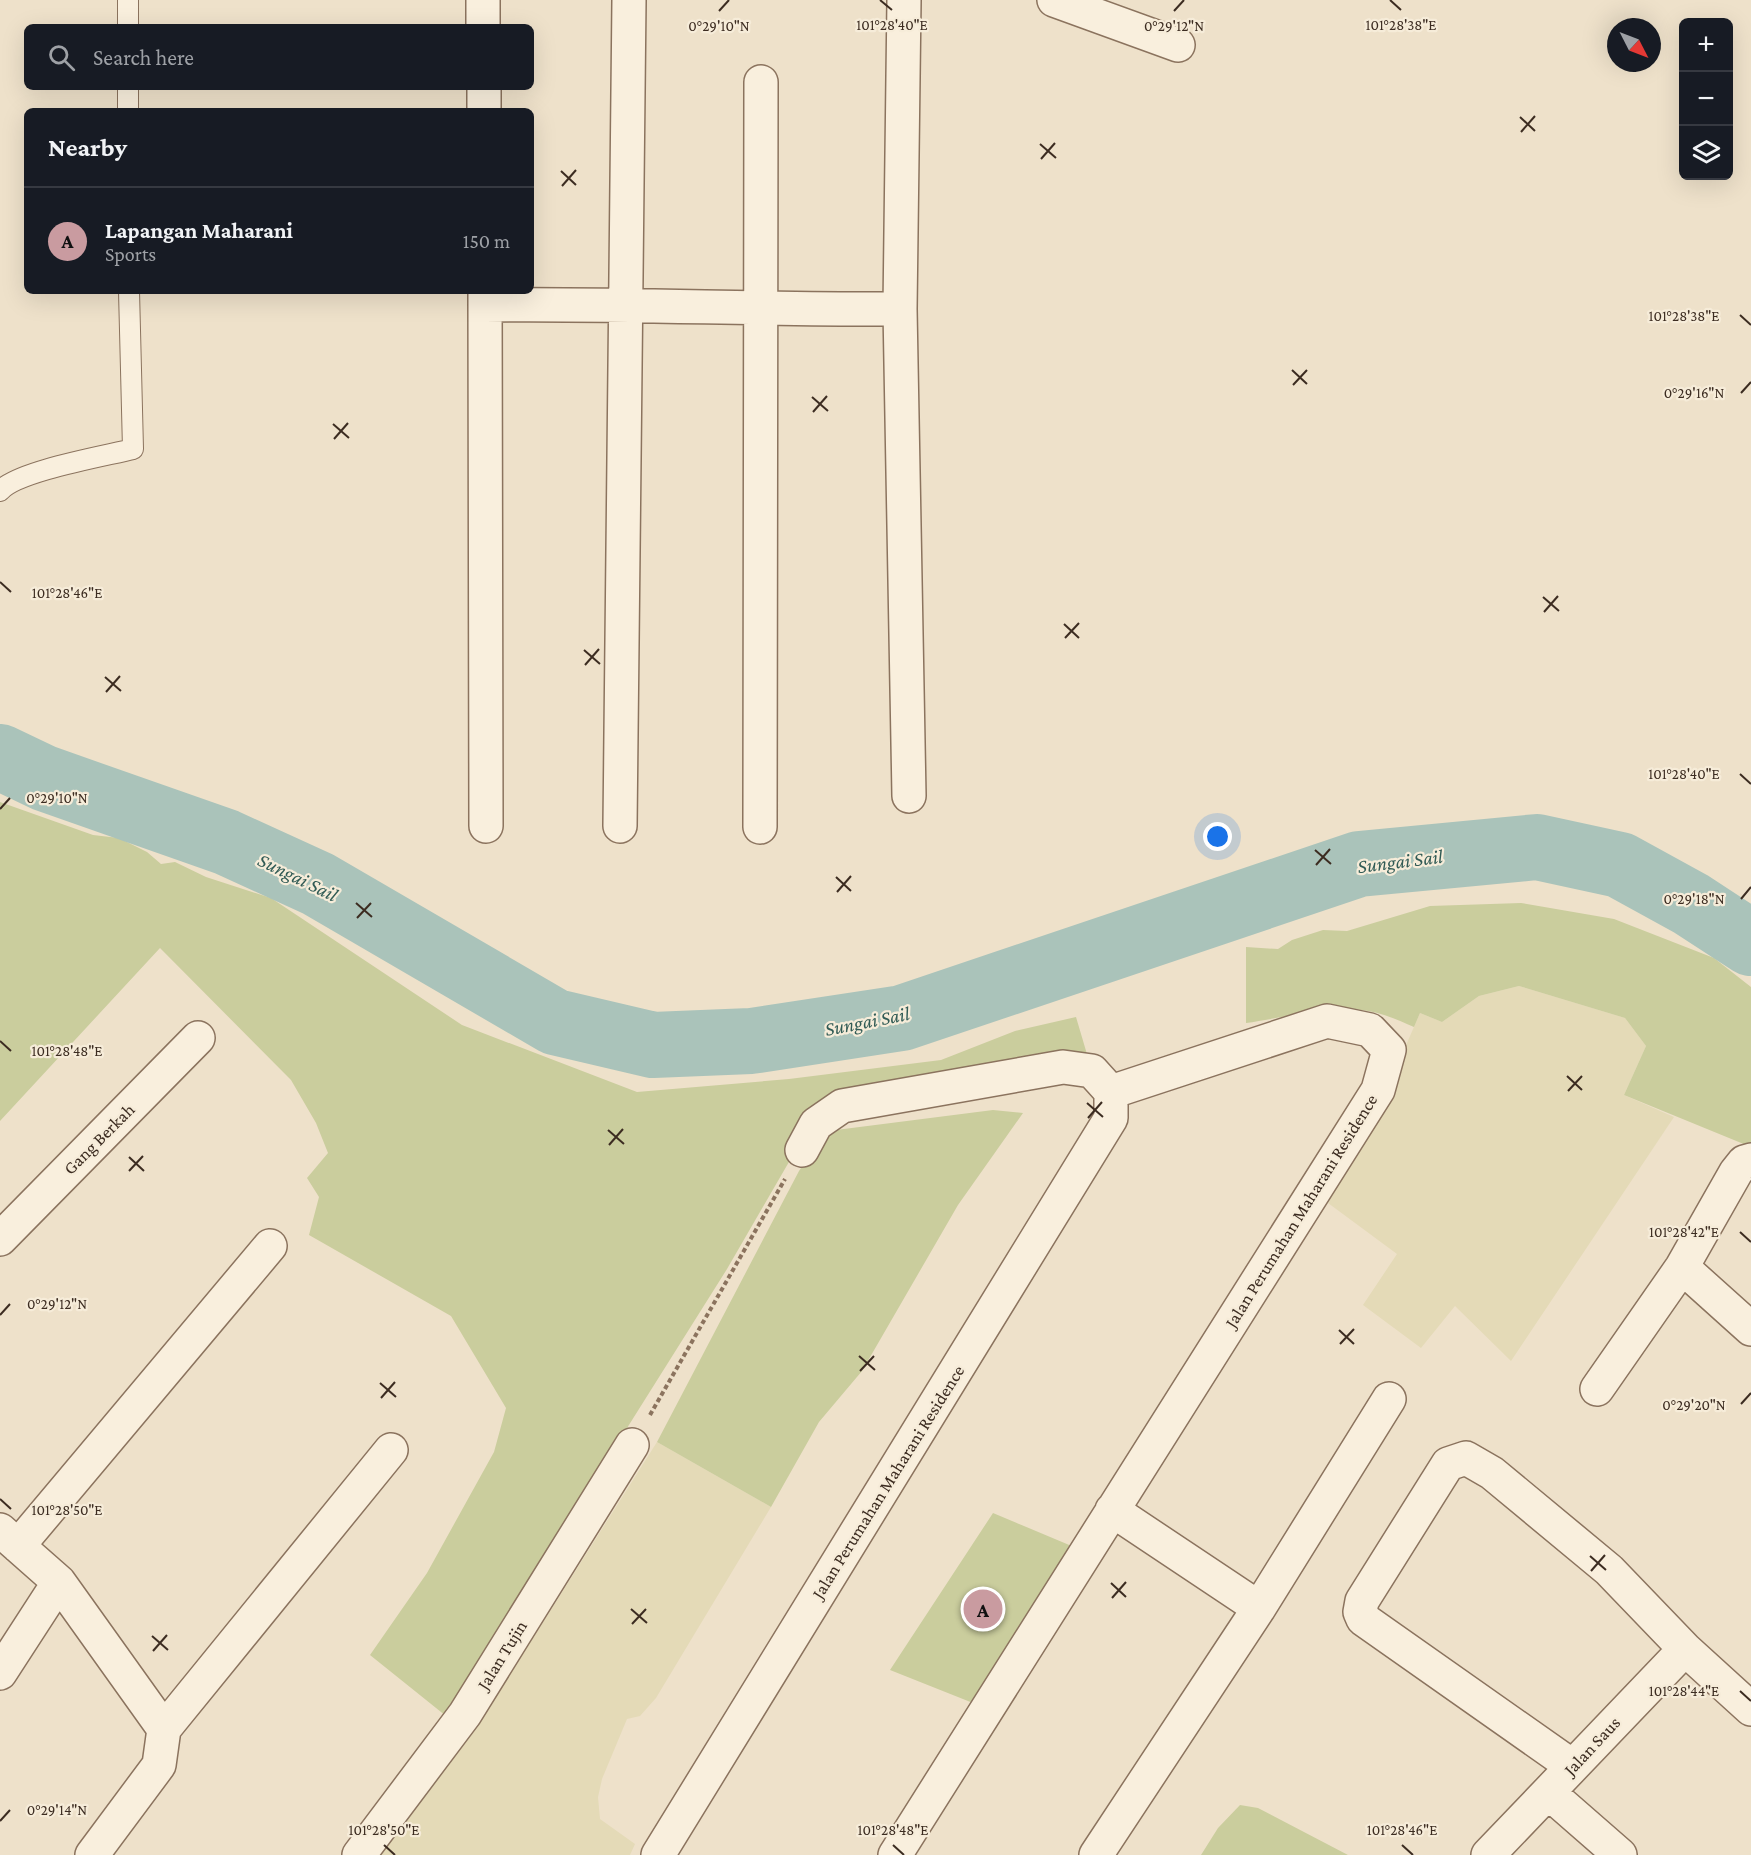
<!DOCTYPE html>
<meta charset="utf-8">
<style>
:root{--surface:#171b24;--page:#20242c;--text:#f1f3f6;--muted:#9ea1a6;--line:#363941;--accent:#c99ba0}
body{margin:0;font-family:"Crimson Pro",serif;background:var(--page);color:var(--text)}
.controls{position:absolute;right:18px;top:18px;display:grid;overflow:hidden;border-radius:9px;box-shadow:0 6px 24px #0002}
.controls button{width:54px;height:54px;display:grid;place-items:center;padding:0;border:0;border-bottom:2px solid var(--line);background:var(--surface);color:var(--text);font:30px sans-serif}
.compass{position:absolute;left:1607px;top:18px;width:54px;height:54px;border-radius:50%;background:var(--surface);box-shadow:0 6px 24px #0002;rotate:132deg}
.you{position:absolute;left:1218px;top:837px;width:21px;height:21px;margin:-15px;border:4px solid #fff;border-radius:50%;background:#1a73e8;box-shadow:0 0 0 9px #1a73e833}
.badge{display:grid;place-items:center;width:39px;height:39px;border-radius:50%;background:var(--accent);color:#111;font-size:20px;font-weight:700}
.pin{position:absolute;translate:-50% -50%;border:3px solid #fff;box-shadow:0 2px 6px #0006}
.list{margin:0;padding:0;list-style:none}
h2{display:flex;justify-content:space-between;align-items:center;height:78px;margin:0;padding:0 24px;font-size:26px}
h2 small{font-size:20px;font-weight:400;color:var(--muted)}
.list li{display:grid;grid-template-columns:39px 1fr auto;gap:18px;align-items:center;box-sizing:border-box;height:108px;padding:0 24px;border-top:2px solid var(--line)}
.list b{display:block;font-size:22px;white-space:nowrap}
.list p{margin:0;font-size:20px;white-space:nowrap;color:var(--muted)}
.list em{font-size:20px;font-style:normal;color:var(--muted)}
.icon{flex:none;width:33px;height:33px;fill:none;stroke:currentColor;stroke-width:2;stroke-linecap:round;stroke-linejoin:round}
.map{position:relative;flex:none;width:1751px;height:1855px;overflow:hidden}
.search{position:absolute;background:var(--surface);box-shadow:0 6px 24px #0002;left:24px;top:24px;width:510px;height:66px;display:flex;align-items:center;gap:15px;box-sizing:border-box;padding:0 21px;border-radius:9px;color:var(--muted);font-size:22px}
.panel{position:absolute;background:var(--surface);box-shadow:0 6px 24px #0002;left:24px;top:108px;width:510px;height:186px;border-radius:9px}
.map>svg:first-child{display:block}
.farmland{fill:#e4dab7}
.green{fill:#cacd9d}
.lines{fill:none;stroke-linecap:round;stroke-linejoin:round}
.river{stroke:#aac3ba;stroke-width:66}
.lane-casing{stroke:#8b735e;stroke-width:22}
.street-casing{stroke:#8b735e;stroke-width:36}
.path{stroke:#8b735e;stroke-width:4;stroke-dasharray:4.5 3;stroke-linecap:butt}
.lane{stroke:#f9efdd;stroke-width:20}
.street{stroke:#f9efdd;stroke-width:33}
.ticks{fill:none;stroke:#3c2c21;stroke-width:2}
.labels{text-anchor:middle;stroke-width:4.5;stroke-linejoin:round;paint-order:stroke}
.street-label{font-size:18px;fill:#3c2c21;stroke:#f6ecd9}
.water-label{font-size:20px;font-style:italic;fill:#315b55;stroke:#f6ecd9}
.ticks-label{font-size:15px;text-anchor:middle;fill:#3c2c21;stroke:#f6ecd9;stroke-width:4.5;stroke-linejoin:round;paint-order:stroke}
</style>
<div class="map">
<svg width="1751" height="1855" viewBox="0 0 1751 1855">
<rect width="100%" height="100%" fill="#eee1ca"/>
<!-- farmland -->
<path class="farmland" d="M 1519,986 L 1625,1018 L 1646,1046 L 1624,1095 L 1674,1117 L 1511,1361 L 1455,1306 L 1421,1348 L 1363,1305 L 1397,1254 L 1328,1203 L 1360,1138 L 1384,1096 L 1420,1013 L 1442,1022 L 1479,996 Z
M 657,1442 L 771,1507 L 656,1698 L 640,1716 L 627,1719 L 602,1779 L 598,1797 L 600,1819 L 635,1844 L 630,1855 L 380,1855 L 473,1733 Z"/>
<!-- green -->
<path class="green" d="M 0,802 L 93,835 L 119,838 L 147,852 L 161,864 L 175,862 L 206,877 L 271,898 L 462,1025 L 637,1092 L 789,1079 L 941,1060 L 1015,1031 L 1076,1017 L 1089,1061 L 1000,1068 L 804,1136 L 727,1269 L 446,1716 L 370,1655 L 427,1573 L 494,1452 L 506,1408 L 451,1316 L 309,1235 L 319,1197 L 307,1178 L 328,1153 L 316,1123 L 291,1080 L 160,948 L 0,1121 Z
M 1521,903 L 1614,919 L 1714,958 L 1751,987 L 1751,1147 L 1624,1095 L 1646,1046 L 1625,1018 L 1519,986 L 1479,996 L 1442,1022 L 1420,1013 L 1414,1027 C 1398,1020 1380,1012 1362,1010 C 1327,1006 1281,1018 1246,1023 L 1246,947 L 1278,949 L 1292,940 L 1323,930 L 1347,931 L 1430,906 Z
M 993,1110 L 1023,1113 L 958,1205 L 862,1371 L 819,1422 L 771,1507 L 657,1442 L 799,1171 L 820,1140 L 836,1130 Z
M 993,1513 L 1074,1547 L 978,1705 L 890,1670 Z
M 1240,1805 L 1258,1808 L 1348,1855 L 1201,1855 L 1218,1828 Z"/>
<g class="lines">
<!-- river -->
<path class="river" d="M 0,757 L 44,778 L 226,842 L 318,884 L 555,1022 L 653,1045 L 751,1041 L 902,1018 L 1359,864 L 1537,847 L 1620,865 L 1691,904 L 1751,943"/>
<defs>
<path id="lane" d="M 128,0 L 128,27
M 128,87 L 128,111
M 0,491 C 17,471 105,456 133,449 L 129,291"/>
<path id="street" d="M 483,0 L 483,27
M 904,0 L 900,309 L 909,796
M 1054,0 L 1178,45
M 484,87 L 484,111
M 485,291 L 486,826
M 485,305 C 624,303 762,310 900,309
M 620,826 L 629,0
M 760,827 L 761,82
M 802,1150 L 816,1124 L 842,1106 L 1063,1067 L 1092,1071 L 1111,1092
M 0,1239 L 198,1038
M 1682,1267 L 1751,1329
M 1597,1389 L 1682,1267 L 1736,1172 L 1744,1162 L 1751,1160
M 1112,1510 L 1259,1608
M 0,1530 L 59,1582 L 164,1729 L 159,1765 L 92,1855
M 18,1546 L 270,1246
M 0,1673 L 59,1582
M 164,1729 L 391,1450
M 1572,1766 L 1363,1619 L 1360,1612 L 1362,1601 L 1448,1464 L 1466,1458 L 1492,1473 L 1609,1570 L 1685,1649
M 1549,1793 L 1620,1855
M 359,1855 L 465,1714 L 632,1445
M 658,1855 L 1111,1118 L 1111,1092
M 895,1855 L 1378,1090 L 1389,1050 L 1370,1030 L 1327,1021 L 1111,1092
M 1096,1855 L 1259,1608 L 1389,1399
M 1488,1855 L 1685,1649 L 1751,1709"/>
</defs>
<!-- lane casing -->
<use href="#lane" class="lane-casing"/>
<!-- street casing -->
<use href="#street" class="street-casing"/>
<!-- path -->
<path class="path" d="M 650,1415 L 785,1179"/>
<!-- lane -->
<use href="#lane" class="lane"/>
<!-- street -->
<use href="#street" class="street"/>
</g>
<!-- ticks -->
<path class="ticks" d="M 880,0 L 892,10M 1390,0 L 1401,10M 719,11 L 729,0M 1174,11 L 1184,0M 1520,117 L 1535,131M 1521,132 L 1535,116M 1040,144 L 1056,158M 1041,159 L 1055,143M 561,171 L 576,185M 562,186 L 576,170M 1740,315 L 1751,325M 1292,370 L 1307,384M 1293,385 L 1307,370M 1741,393 L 1751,382M 812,397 L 828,411M 813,412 L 827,396M 333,424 L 349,438M 334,439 L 348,423M 0,582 L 11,592M 1543,597 L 1559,611M 1544,612 L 1558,596M 1064,624 L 1079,638M 1065,638 L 1079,623M 584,650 L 600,664M 585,665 L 599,649M 105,677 L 121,691M 106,692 L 120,676M 1740,774 L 1751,784M 0,809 L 10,798M 1315,850 L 1331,864M 1316,865 L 1330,849M 836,877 L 851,891M 837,892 L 851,876M 1741,899 L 1751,887M 356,903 L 372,917M 357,918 L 371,903M 0,1041 L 11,1051M 1567,1076 L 1582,1090M 1568,1091 L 1582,1076M 1087,1103 L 1103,1117M 1088,1118 L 1102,1102M 608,1130 L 624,1144M 609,1145 L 623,1129M 129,1157 L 144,1171M 129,1171 L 143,1156M 1740,1232 L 1751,1242M 0,1315 L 10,1304M 1339,1330 L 1354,1344M 1340,1344 L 1354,1329M 859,1356 L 875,1370M 860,1371 L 874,1356M 380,1383 L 396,1397M 381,1398 L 395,1382M 1741,1404 L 1751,1393M 0,1499 L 11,1509M 1590,1556 L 1606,1570M 1591,1571 L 1605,1555M 1111,1583 L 1126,1597M 1112,1598 L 1126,1582M 631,1609 L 647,1623M 632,1624 L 646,1609M 152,1636 L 168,1650M 153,1651 L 167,1635M 1740,1691 L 1751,1701M 0,1821 L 10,1810M 384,1845 L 395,1855M 893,1845 L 904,1855M 1402,1845 L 1413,1855"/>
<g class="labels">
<!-- street labels -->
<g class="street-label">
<text transform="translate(99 1139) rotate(-45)" y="6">Gang Berkah</text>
<text transform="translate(1301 1211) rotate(-58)" y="6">Jalan Perumahan Maharani Residence</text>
<text transform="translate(888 1482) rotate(-58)" y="6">Jalan Perumahan Maharani Residence</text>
<text transform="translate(502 1655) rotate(-58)" y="6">Jalan Tujin</text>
<text transform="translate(1592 1746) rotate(-47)" y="6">Jalan Saus</text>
</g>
<!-- water labels -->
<g class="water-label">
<text transform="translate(1400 861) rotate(-7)" y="7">Sungai Sail</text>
<text transform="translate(298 877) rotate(26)" y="7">Sungai Sail</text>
<text transform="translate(867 1021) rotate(-11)" y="7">Sungai Sail</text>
</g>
</g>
<g class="ticks-label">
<text x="892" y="30">101°28'40"E</text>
<text x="1401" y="30">101°28'38"E</text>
<text x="719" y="31">0°29'10"N</text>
<text x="1174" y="31">0°29'12"N</text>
<text x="1684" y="321">101°28'38"E</text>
<text x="1694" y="398">0°29'16"N</text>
<text x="67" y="598">101°28'46"E</text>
<text x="1684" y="779">101°28'40"E</text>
<text x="57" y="803">0°29'10"N</text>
<text x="1694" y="904">0°29'18"N</text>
<text x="67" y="1056">101°28'48"E</text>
<text x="1684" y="1237">101°28'42"E</text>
<text x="57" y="1309">0°29'12"N</text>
<text x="1694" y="1410">0°29'20"N</text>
<text x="67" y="1515">101°28'50"E</text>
<text x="1684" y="1696">101°28'44"E</text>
<text x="57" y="1815">0°29'14"N</text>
<text x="384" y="1835">101°28'50"E</text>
<text x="893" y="1835">101°28'48"E</text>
<text x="1402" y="1835">101°28'46"E</text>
</g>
</svg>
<div class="controls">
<button>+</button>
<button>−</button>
<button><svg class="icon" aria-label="layers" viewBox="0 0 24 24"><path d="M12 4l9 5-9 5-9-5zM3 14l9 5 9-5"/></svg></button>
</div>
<svg class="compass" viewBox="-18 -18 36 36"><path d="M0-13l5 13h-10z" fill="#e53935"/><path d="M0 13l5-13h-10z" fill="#9ea1a6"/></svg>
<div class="you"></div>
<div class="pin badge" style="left:983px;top:1609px">A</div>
<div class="search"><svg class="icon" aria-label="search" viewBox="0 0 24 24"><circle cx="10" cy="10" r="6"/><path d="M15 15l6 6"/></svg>Search here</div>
<section class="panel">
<h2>Nearby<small></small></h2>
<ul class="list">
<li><span class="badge">A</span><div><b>Lapangan Maharani</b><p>Sports</p></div><em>150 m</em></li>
</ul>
</section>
</div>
